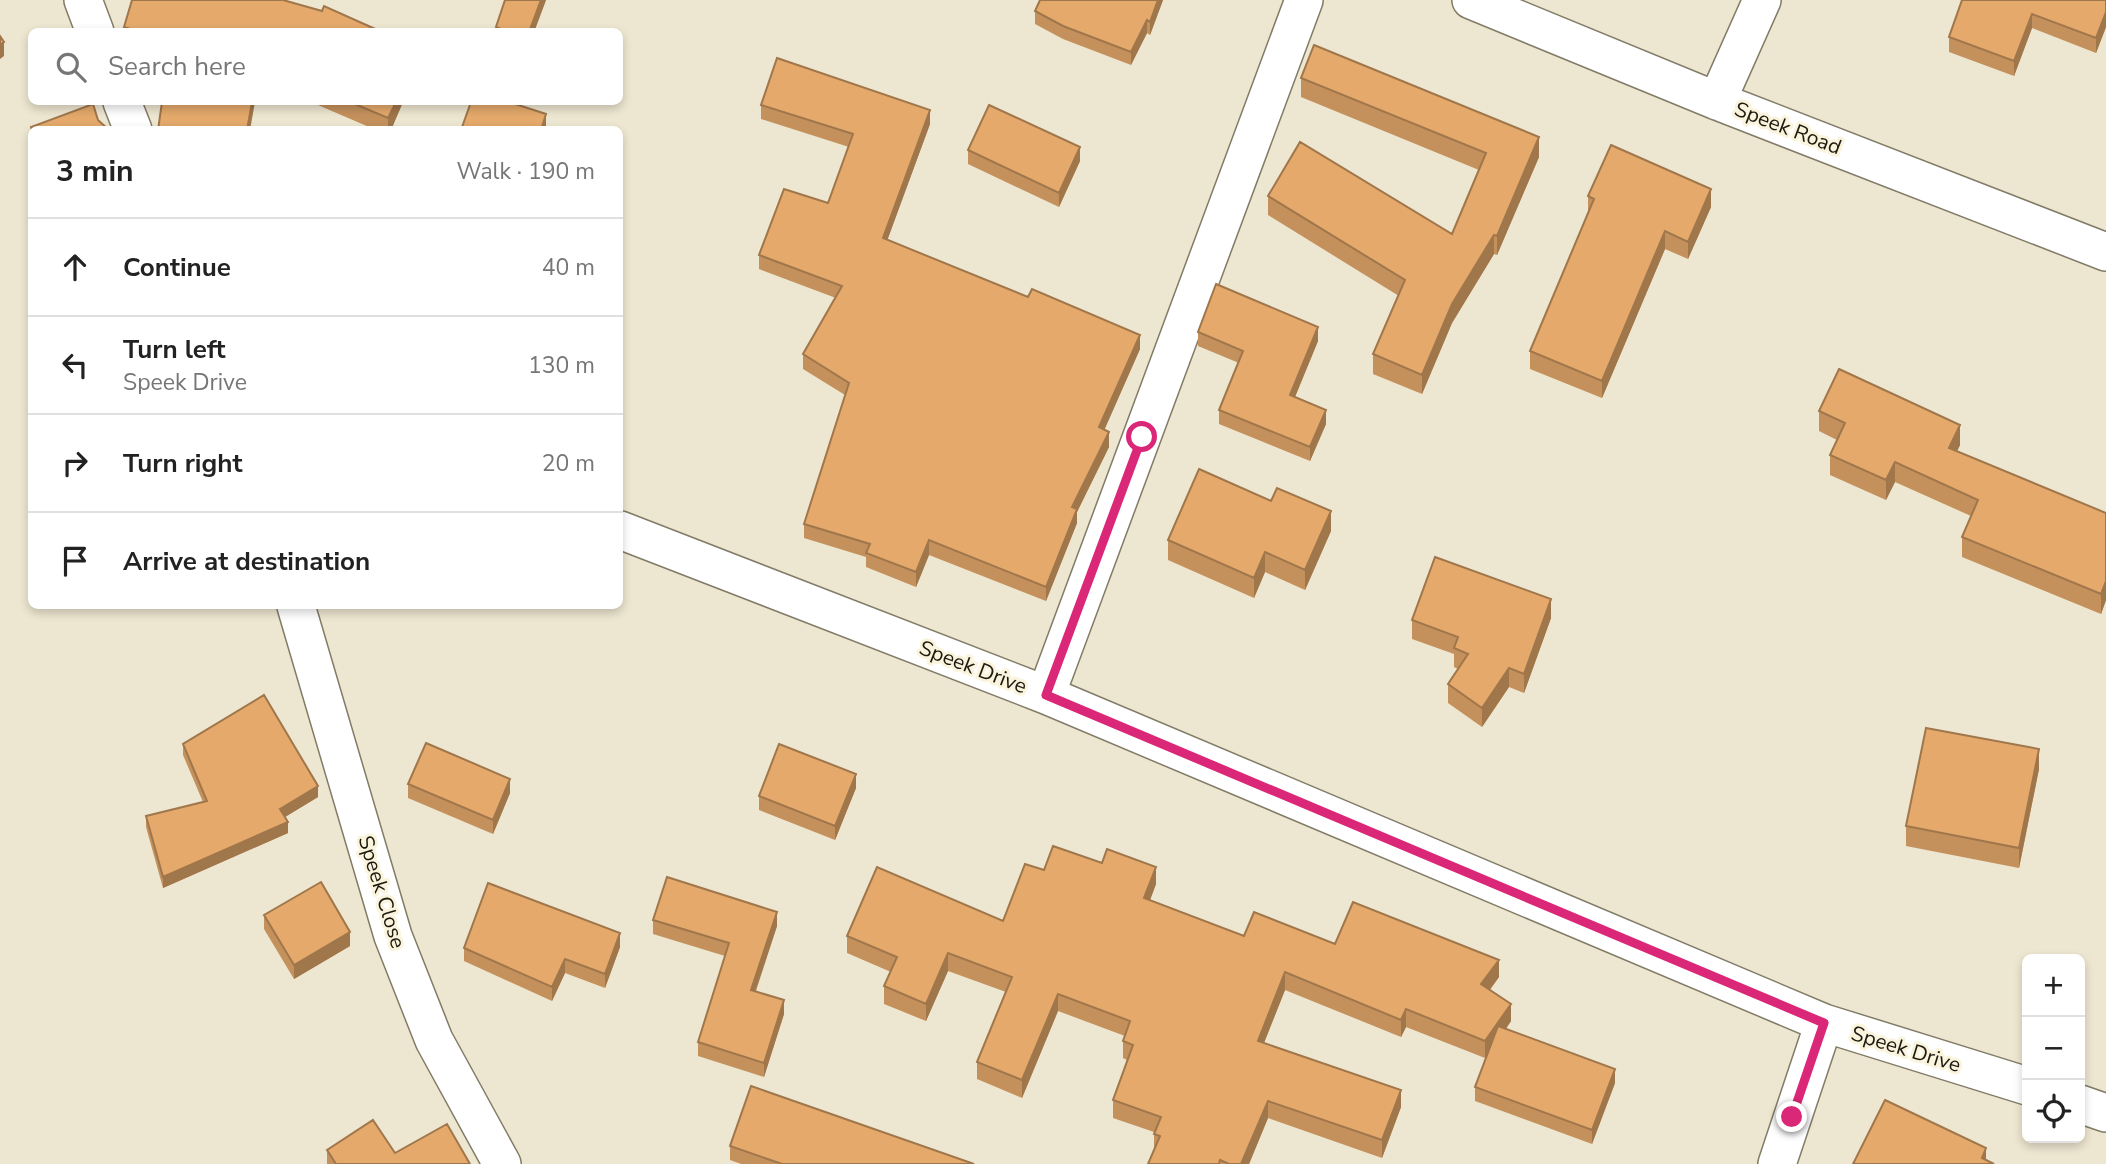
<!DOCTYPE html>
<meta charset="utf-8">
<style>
:root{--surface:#fff;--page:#f6f6f6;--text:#222;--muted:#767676;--line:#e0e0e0}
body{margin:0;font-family:"Nunito Sans",sans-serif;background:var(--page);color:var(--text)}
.controls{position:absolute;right:21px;bottom:21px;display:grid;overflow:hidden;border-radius:10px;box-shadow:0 4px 10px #0003}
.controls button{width:63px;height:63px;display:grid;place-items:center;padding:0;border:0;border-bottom:2px solid var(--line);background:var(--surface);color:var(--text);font:35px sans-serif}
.stop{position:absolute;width:21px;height:21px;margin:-16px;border:5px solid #db2777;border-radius:50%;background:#fff}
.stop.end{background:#db2777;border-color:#fff;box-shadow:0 2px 7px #0008}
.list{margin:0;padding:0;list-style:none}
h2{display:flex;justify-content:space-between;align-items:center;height:91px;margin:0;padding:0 28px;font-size:30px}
h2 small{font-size:23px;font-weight:400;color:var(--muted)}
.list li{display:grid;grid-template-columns:46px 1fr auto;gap:21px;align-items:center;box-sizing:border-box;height:98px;padding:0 28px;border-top:2px solid var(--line)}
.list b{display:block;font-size:26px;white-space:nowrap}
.list p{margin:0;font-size:23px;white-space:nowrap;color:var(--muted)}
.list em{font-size:23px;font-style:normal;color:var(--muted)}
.icon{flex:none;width:38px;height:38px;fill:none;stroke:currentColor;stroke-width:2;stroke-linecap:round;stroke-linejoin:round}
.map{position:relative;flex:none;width:2106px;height:1164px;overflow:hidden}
.search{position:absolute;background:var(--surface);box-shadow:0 4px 10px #0003;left:28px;top:28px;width:595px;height:77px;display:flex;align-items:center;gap:18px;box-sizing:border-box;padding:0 24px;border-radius:10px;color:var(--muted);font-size:26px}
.panel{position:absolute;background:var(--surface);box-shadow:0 4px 10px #0003;left:28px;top:126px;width:595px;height:483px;border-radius:10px}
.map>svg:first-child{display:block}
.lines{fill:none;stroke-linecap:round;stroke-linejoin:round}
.minor-casing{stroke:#817b67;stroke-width:40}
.minor{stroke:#fff;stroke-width:37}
.wall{fill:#c4915c}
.shaded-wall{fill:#a0764b}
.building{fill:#e4a96b;stroke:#a0764b;stroke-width:2}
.route{stroke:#db2777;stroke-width:9}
.labels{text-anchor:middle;stroke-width:6;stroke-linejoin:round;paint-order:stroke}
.street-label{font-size:21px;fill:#1c1911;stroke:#fbf4dd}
</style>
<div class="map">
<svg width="2106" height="1164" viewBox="0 0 2106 1164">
<rect width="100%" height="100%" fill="#ede6d0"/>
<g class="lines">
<defs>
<path id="minor" d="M 83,0 L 95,32
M 1471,0 L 1717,101 L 2106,252
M 1717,101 L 1762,0
M 122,102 L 133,130
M 620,530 L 1046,695 L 1824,1023 L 2027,1086
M 296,606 L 393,936 L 434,1040 L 502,1164
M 1046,695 L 1304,0
M 2080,1104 L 2106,1113
M 1777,1164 L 1824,1023"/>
</defs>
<!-- minor casing -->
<use href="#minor" class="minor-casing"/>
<!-- minor -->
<use href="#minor" class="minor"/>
</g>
<!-- wall -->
<path class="wall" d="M 505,0 L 546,0 L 534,32 L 496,32 L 496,27 Z
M 1163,0 L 1150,35 L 1147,33 L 1131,65 L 1063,39 L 1035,24 L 1035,11 Z
M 1962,0 L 2106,0 L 2106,27 L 2096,53 L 2032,28 L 2014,76 L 1949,52 L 1949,37 Z
M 124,27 L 382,32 L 124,32 Z
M 1301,78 L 1539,157 L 1497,255 L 1494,254 L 1452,323 L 1422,394 L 1373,374 L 1373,354 L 1399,296 L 1268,215 L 1268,196 L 1452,234 L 1479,170 L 1301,97 Z
M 311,102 L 403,102 L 391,130 L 376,130 Z
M 761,105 L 930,124 L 887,240 L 1140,349 L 1104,430 L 1109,447 L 1077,512 L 1077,523 L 1046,601 L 929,555 L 916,587 L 866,567 L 866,557 L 804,538 L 804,524 L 845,395 L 803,369 L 803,354 L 836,298 L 759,269 L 759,255 L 828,203 L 849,147 L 761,119 Z
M 968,150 L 1080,161 L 1059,207 L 968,164 Z
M 1588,196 L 1711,207 L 1688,259 L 1665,249 L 1602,398 L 1530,369 L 1530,351 L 1588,214 Z
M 1198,332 L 1318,341 L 1295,397 L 1326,424 L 1310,461 L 1219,424 L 1219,410 L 1239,363 L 1198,346 Z
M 1819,411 L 1960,445 L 1957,451 L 2106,513 L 2106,600 L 2101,614 L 1962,557 L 1962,537 L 1971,516 L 1895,482 L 1886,500 L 1830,475 L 1830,455 L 1837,440 L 1819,431 Z
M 1331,531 L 1305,590 L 1265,572 L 1254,598 L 1168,560 L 1168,540 Z
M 1551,618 L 1524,693 L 1509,687 L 1482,727 L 1448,703 L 1448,684 L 1458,669 L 1454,667 L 1454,654 L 1412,639 L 1412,620 Z
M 183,744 L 318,797 L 285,817 L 288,833 L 163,888 L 146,827 L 146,816 L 203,802 L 183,755 Z
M 2039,769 L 2019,868 L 1906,846 L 1906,826 Z
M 408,784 L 510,793 L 493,834 L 408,798 Z
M 856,788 L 835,840 L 759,810 L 759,796 Z
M 1044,870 L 1156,884 L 1150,900 L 1244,936 L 1335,944 L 1499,977 L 1490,990 L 1511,1021 L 1506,1029 L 1615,1083 L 1592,1144 L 1475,1101 L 1475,1087 L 1487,1055 L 1485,1058 L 1406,1027 L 1401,1037 L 1285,990 L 1264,1043 L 1401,1107 L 1382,1158 L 1268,1118 L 1249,1164 L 1148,1164 L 1154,1150 L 1154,1132 L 1113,1118 L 1113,1100 L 1127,1060 L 1123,1058 L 1123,1041 L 1125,1036 L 1058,1011 L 1022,1098 L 977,1079 L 977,1062 L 1006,992 L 948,971 L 926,1021 L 884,1004 L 884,986 L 891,972 L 847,953 L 847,936 L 1003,921 Z
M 264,915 L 350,946 L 294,979 L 264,929 Z
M 653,920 L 777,926 L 756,991 L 784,1014 L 764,1077 L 698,1056 L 698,1042 L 725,956 L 653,934 Z
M 620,947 L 605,988 L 565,973 L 552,1001 L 464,961 L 464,948 Z
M 730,1146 L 974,1164 L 741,1164 L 730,1160 Z
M 327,1150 L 395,1153 L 470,1164 L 327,1164 Z"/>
<!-- shaded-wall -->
<path class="shaded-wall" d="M 541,0 L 546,0 L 534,32 L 529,32 Z
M 1158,0 L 1163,0 L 1150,35 L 1150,22 Z
M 2106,12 L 2106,27 L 2096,53 L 2096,38 Z
M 2032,14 L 2032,28 L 2014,76 L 2014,61 Z
M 1147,20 L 1147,33 L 1131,65 L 1131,52 Z
M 4,42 L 4,56 L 0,59 L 0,45 Z
M 252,102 L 255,102 L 250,130 L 247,130 Z
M 396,102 L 403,102 L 391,130 L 388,130 L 388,118 Z
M 930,110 L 930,124 L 883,252 L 883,238 Z
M 546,114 L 546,130 L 541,130 Z
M 1539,137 L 1539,157 L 1497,255 L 1497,236 Z
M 1080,147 L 1080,161 L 1059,207 L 1059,193 Z
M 1711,189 L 1711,207 L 1688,259 L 1688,242 Z
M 1665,231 L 1665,249 L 1602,398 L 1602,381 Z
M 1494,235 L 1494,254 L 1452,323 L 1422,394 L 1422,375 L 1452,304 Z
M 1318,327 L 1318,341 L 1290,409 L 1290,395 Z
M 1140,335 L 1140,349 L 1099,442 L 1099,427 Z
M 1326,410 L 1326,424 L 1310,461 L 1310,447 Z
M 1960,425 L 1960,445 L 1949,468 L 1949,448 Z
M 1109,432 L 1109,447 L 1077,512 L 1077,523 L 1046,601 L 1046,587 L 1072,507 Z
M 1895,462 L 1895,482 L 1886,500 L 1886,480 Z
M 1331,511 L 1331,531 L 1305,590 L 1305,570 Z
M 929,540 L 929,555 L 916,587 L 916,572 Z
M 1265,552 L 1265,572 L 1254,598 L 1254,578 Z
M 2106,581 L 2106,600 L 2101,614 L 2101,594 Z
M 1551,599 L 1551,618 L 1524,693 L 1524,674 Z
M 1509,668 L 1509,687 L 1482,727 L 1482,708 Z
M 2039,749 L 2039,769 L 2019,868 L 2019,848 Z
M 856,774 L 856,788 L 835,840 L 835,826 Z
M 510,779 L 510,793 L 493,834 L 493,820 Z
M 318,786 L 318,797 L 280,820 L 280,809 Z
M 288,822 L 288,833 L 163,888 L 163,877 Z
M 1156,867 L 1156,884 L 1144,916 L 1144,898 Z
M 777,912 L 777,926 L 751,1004 L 751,990 Z
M 350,932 L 350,946 L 294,979 L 294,965 Z
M 620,933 L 620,947 L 605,988 L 605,974 Z
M 948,953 L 948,971 L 926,1021 L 926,1004 Z
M 565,959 L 565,973 L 552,1001 L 552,987 Z
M 1499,960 L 1499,977 L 1481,1001 L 1481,984 Z
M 1285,972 L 1285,990 L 1258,1058 L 1258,1041 Z
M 1058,994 L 1058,1011 L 1022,1098 L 1022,1080 Z
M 784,1000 L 784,1014 L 764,1077 L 764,1063 Z
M 1511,1004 L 1511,1021 L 1485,1058 L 1485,1041 Z
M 1406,1009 L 1406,1027 L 1401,1037 L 1401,1020 Z
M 1615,1069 L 1615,1083 L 1592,1144 L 1592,1130 Z
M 1401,1090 L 1401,1107 L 1382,1158 L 1382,1140 Z
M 1268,1101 L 1268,1118 L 1249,1164 L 1241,1164 Z
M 1986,1148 L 1986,1164 L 1982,1158 Z"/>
<!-- building -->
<path class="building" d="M 132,0 L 283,0 L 322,11 L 324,6 L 382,32 L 140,32 L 124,27 Z
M 505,0 L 541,0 L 529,32 L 508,32 L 496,27 Z
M 1040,0 L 1158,0 L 1150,22 L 1147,20 L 1131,52 L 1063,26 L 1035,11 Z
M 1962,0 L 2106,0 L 2106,12 L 2096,38 L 2032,14 L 2014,61 L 1949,37 Z
M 0,36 L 4,42 L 0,45 Z
M 1314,45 L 1539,137 L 1497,236 L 1494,235 L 1452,304 L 1422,375 L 1373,354 L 1405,280 L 1268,196 L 1300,142 L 1452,234 L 1486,153 L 1301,78 Z
M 777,58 L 930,110 L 883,238 L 1028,297 L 1032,289 L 1140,335 L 1099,427 L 1109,432 L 1072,507 L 1077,509 L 1046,587 L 929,540 L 916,572 L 866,553 L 870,544 L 804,524 L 849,383 L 803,354 L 842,286 L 759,255 L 784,189 L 828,203 L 853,134 L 761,105 Z
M 162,102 L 252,102 L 247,130 L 158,130 Z
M 350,102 L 396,102 L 388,118 Z
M 471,102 L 509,102 L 546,114 L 541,130 L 461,130 Z
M 93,104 L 98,120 L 109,130 L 32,130 L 31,127 Z
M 989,105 L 1080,147 L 1059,193 L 968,150 Z
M 1611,145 L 1711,189 L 1688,242 L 1665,231 L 1602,381 L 1530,351 L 1594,199 L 1588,196 Z
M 1216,284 L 1318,327 L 1290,395 L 1326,410 L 1310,447 L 1219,410 L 1243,351 L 1198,332 Z
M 1839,369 L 1960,425 L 1949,448 L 2106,513 L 2106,581 L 2101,594 L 1962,537 L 1978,500 L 1895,462 L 1886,480 L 1830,455 L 1845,423 L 1819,411 Z
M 1199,469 L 1271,501 L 1277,488 L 1331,511 L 1305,570 L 1265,552 L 1254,578 L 1168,540 Z
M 1435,557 L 1551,599 L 1524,674 L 1509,668 L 1482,708 L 1448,684 L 1468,654 L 1454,648 L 1458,637 L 1412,620 Z
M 264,695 L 318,786 L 280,809 L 288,822 L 163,877 L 146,816 L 207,801 L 183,744 Z
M 1926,728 L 2039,749 L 2019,848 L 1906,826 Z
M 426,743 L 510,779 L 493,820 L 408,784 Z
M 779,744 L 856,774 L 835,826 L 759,796 Z
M 1053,846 L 1102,863 L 1107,849 L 1156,867 L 1144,898 L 1244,936 L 1254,912 L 1335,944 L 1353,902 L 1499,960 L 1481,984 L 1511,1004 L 1485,1041 L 1406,1009 L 1401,1020 L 1285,972 L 1258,1041 L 1401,1090 L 1382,1140 L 1268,1101 L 1241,1164 L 1229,1164 L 1220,1160 L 1219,1164 L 1148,1164 L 1160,1136 L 1154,1134 L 1161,1117 L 1113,1100 L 1133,1045 L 1123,1041 L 1130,1021 L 1058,994 L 1022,1080 L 977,1062 L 1012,977 L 948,953 L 926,1004 L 884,986 L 897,957 L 847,936 L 877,867 L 1003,921 L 1025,864 L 1044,870 Z
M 667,877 L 777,912 L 751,990 L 784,1000 L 764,1063 L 698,1042 L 729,943 L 653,920 Z
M 321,882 L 350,932 L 294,965 L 264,915 Z
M 488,883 L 620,933 L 605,974 L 565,959 L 552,987 L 464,948 Z
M 1498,1026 L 1615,1069 L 1592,1130 L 1475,1087 Z
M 751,1086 L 974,1164 L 782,1164 L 730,1146 Z
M 1885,1100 L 1986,1148 L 1982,1158 L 1994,1164 L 1853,1164 Z
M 373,1120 L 395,1153 L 447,1124 L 470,1164 L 336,1164 L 327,1150 Z"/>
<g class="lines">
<!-- route -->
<path class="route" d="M 1142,437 L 1046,695 L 1824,1023 L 1792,1117"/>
</g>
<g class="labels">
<!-- street labels -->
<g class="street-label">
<text transform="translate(1788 128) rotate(21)" y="7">Speek Road</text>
<text transform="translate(973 667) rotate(21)" y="7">Speek Drive</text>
<text transform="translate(382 892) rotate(73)" y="7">Speek Close</text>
<text transform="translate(1906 1049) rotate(17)" y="7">Speek Drive</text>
</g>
</g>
</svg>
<div class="controls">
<button>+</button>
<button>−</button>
<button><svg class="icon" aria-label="locate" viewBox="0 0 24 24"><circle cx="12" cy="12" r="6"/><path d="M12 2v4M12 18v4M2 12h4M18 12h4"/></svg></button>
</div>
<div class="stop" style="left:1142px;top:437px"></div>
<div class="stop end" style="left:1792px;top:1117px"></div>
<div class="search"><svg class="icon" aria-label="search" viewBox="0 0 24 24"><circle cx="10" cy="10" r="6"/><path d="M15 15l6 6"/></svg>Search here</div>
<section class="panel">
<h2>3 min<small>Walk · 190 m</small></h2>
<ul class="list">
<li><svg class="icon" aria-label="ahead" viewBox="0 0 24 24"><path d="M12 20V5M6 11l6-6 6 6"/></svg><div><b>Continue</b></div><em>40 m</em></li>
<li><svg class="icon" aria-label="left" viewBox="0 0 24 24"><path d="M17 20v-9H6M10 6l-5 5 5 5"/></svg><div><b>Turn left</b><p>Speek Drive</p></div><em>130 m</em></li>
<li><svg class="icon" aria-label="right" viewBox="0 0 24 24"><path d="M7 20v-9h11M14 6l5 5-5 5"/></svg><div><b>Turn right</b></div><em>20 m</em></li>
<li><svg class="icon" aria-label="arrive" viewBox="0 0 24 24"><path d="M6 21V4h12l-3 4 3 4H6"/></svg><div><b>Arrive at destination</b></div></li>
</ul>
</section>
</div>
